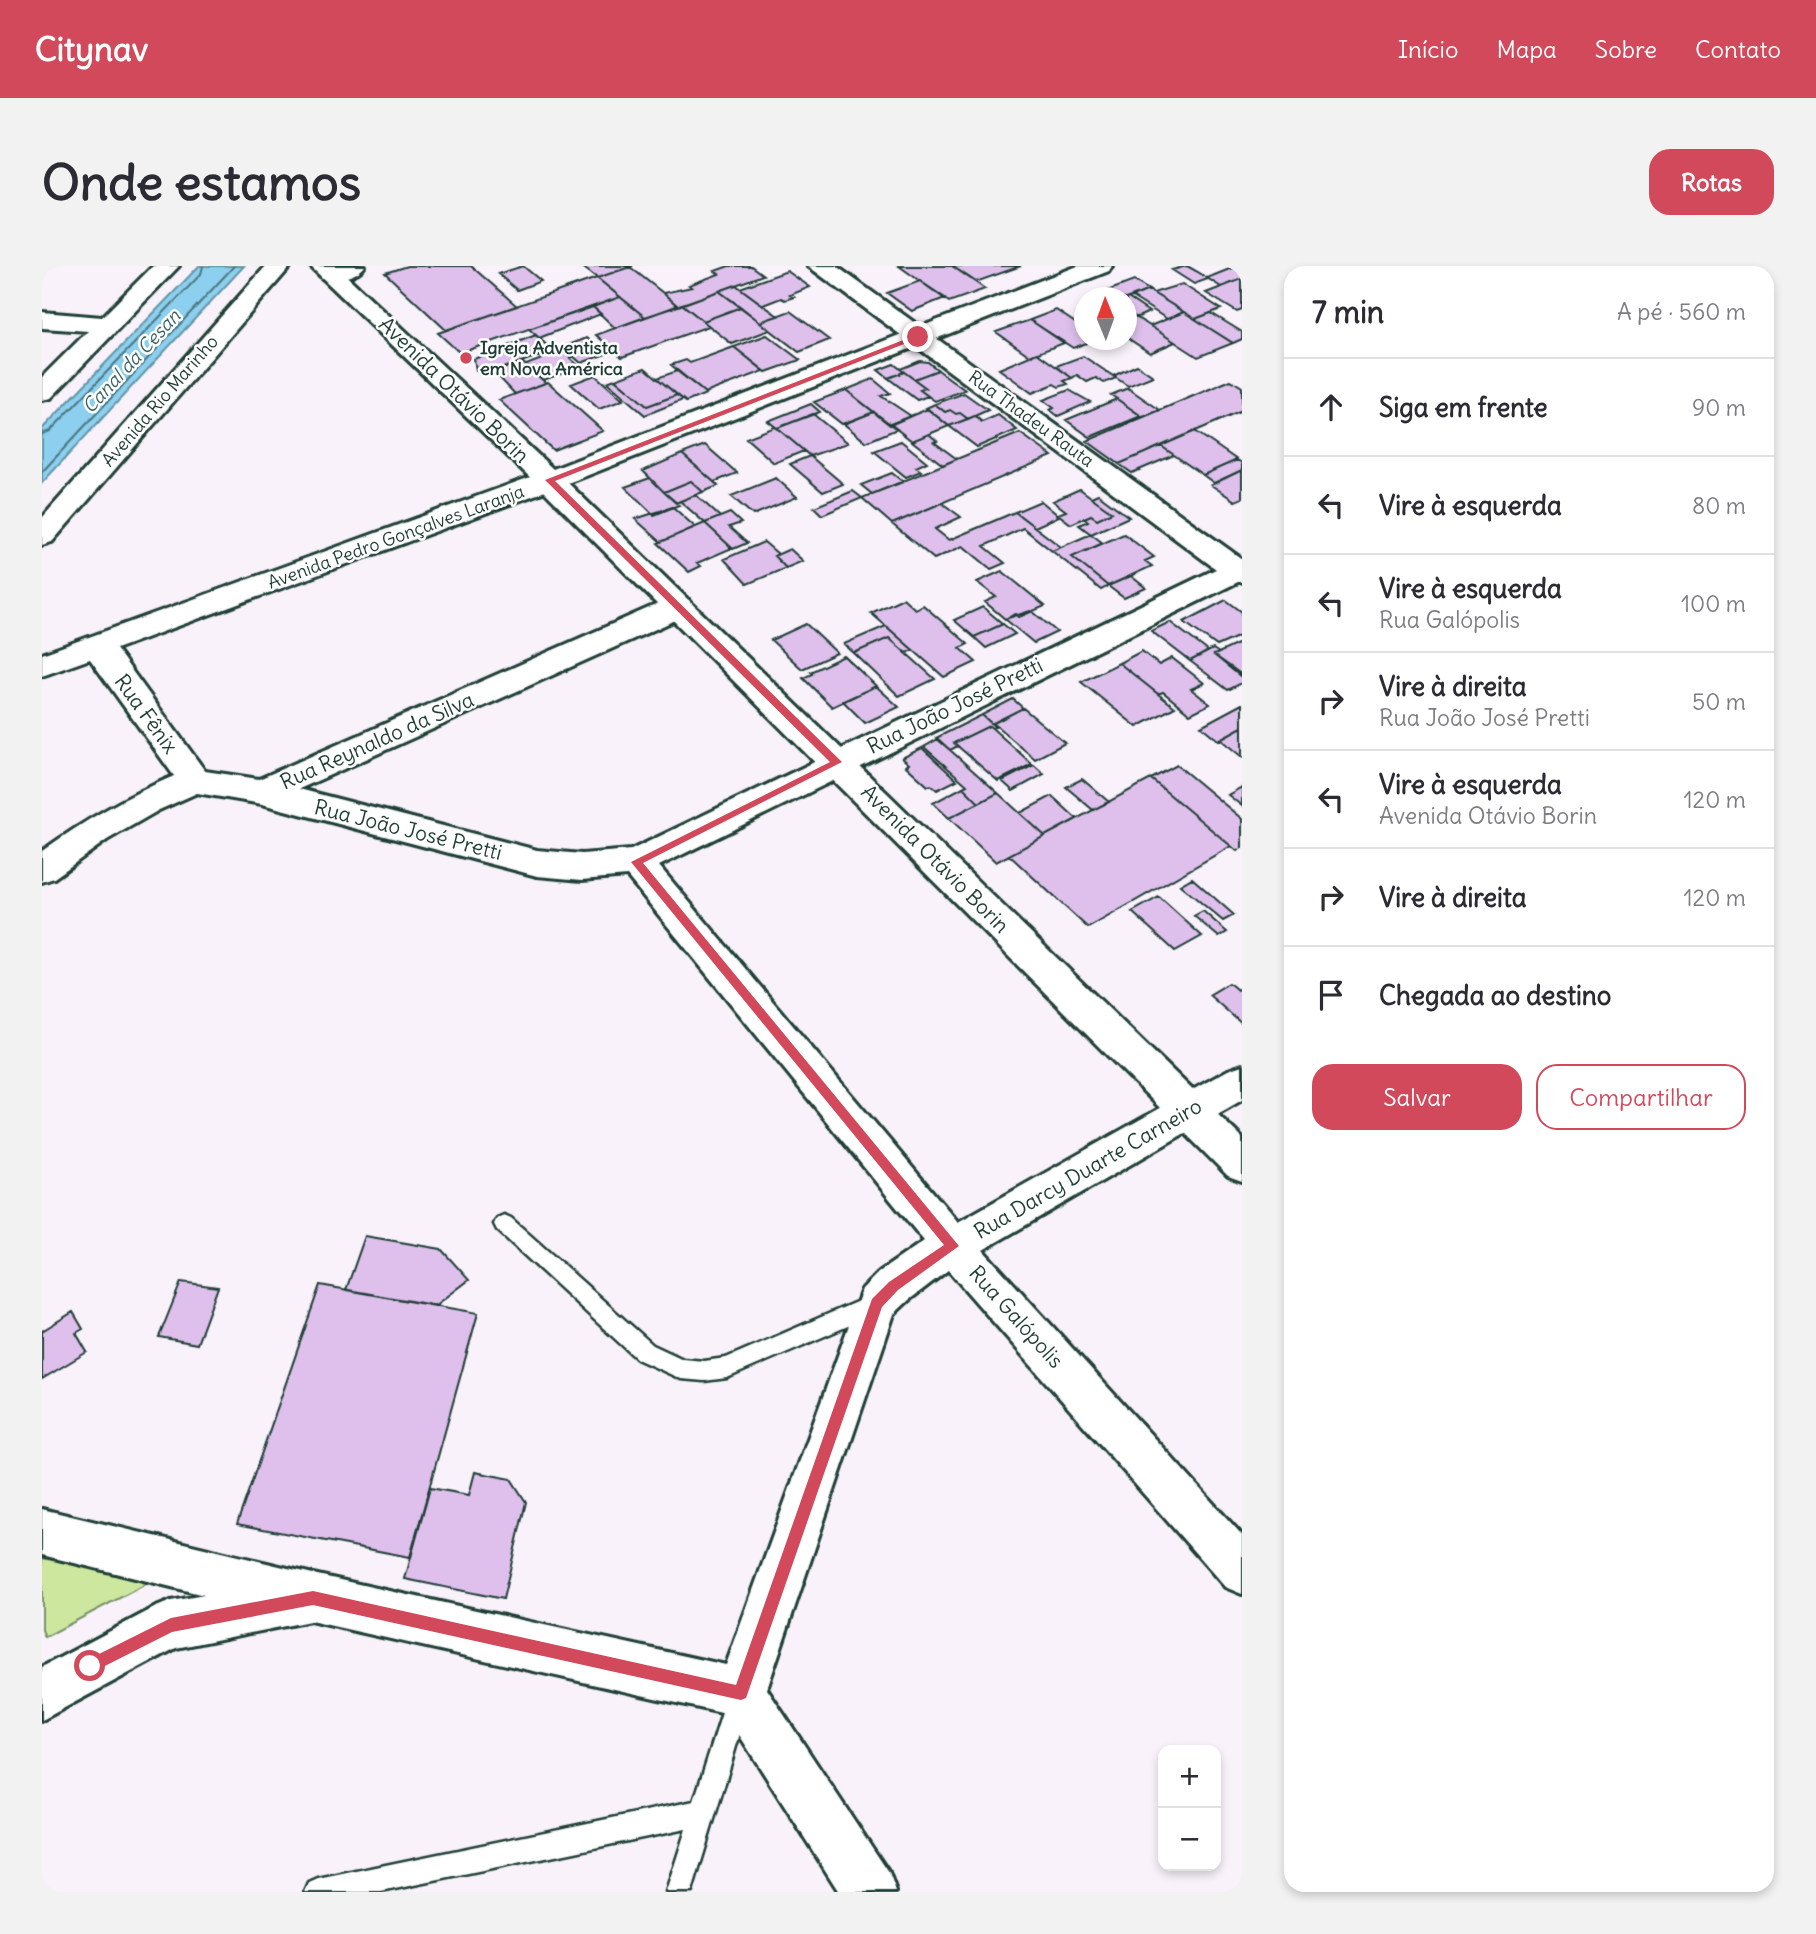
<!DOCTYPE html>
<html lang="pt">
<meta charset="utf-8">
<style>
:root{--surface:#fff;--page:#f2f2f3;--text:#2b2b33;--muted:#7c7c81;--line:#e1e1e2;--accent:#d1495b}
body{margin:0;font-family:Delius,sans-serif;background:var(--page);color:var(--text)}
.controls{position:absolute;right:21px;bottom:21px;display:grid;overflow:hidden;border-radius:14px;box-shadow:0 4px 10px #0003}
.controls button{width:63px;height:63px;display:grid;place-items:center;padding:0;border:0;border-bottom:2px solid var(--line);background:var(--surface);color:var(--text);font:35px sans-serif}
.compass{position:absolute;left:1032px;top:21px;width:63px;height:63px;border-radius:50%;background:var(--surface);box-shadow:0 4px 10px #0003;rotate:359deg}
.stop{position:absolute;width:21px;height:21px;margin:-16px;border:5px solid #d1495b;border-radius:50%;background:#fff}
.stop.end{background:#d1495b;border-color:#fff;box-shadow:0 2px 7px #0008}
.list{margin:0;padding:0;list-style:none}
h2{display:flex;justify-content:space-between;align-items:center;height:91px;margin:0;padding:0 28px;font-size:30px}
h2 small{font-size:23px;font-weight:400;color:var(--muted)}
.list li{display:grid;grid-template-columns:46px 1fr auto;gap:21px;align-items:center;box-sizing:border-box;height:98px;padding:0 28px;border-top:2px solid var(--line)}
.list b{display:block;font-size:26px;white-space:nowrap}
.list p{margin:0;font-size:23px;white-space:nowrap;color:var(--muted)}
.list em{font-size:23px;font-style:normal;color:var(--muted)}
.actions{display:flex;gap:14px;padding:21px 28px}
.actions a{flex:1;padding:16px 0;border:2px solid var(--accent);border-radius:21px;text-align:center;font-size:24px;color:var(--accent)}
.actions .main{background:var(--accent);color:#fff}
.icon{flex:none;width:38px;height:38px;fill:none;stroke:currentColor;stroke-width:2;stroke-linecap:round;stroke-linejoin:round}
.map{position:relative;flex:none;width:1200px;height:1626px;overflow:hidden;border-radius:21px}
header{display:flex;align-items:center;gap:42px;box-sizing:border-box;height:98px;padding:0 35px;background:var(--accent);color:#fff}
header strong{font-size:33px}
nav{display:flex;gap:38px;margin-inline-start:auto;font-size:24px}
.intro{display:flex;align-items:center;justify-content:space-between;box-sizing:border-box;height:168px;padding:0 42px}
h1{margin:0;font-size:49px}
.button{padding:18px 32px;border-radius:21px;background:var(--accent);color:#fff;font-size:24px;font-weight:700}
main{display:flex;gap:42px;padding:0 42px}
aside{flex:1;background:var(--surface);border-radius:21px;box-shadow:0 4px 10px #0003}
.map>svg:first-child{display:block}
.green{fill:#cde89e;stroke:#769269;stroke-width:2}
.water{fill:#8dcfef;stroke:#6195a4;stroke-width:2}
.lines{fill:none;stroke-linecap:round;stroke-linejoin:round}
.shore{stroke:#4b777f;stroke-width:2}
.building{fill:#dfc0ed;stroke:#1f3d34;stroke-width:2}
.lane-casing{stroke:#1f3d34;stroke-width:5}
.street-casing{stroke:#1f3d34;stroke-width:6}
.secondary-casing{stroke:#1f3d34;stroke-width:6}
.lane{fill:#fff;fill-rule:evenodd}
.street{fill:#fff;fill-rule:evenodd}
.secondary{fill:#fff;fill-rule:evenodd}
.route{fill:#d1495b}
.poi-dot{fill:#d1495b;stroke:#fff;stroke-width:2.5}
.labels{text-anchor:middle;stroke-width:5;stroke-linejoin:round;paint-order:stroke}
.far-poi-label{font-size:18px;font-weight:bold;fill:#1f3d34;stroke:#fff;text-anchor:start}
.far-street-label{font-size:18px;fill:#1f3d34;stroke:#fff}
.far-water-label{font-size:19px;font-style:italic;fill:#3a6263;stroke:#fff}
.street-label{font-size:21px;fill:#1f3d34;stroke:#fff}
</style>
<header>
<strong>Citynav</strong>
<nav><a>Início</a><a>Mapa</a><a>Sobre</a><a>Contato</a></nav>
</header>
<div class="intro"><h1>Onde estamos</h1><a class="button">Rotas</a></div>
<main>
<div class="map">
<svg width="1200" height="1626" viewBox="0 0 1200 1626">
<rect width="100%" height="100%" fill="#f9f2fb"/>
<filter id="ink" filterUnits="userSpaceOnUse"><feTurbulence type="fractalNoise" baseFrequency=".0143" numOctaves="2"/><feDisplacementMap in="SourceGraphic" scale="14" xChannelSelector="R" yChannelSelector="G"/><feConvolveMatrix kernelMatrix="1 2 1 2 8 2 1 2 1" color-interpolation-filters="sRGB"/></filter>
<g filter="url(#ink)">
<!-- green -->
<path class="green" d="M 0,1292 L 112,1314 L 3,1371 L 0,1364 Z"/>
<!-- water -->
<path class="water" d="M 157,0 L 202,0 L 0,217 L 0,163 Z"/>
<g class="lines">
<!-- shore -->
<path class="shore" d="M 0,168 L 8,165 L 159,8 L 161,0
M 0,206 L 192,0"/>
</g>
<!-- building -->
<path class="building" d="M 365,0 L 429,0 L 475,40 L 404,64 L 343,7 Z
M 481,0 L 499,15 L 475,24 L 456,8 Z
M 539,0 L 591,0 L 555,12 Z
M 687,0 L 709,0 L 721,9 L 636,40 L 621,27 L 650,21 L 647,19 L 677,8 L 673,5 Z
M 857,0 L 910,0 L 943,23 L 907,36 Z
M 910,0 L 979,0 L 934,16 Z
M 1145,0 L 1156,6 L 1166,13 L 1152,18 L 1130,4 Z
M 1195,0 L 1200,0 L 1200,13 L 1179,21 L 1165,12 Z
M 588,1 L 621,27 L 636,40 L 603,51 L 555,12 Z
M 745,5 L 768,21 L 748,29 L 752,31 L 743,34 L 739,32 L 721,39 L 698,22 Z
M 555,12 L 578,31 L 418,87 L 396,67 Z
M 1200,13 L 1200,44 L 1195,46 L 1164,27 Z
M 878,15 L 903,32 L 870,45 L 845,27 Z
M 1092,15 L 1107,24 L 1084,33 L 1063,32 L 1057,28 Z
M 1140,18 L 1179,43 L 1153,53 L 1111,27 Z
M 694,19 L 698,22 L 736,50 L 718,56 L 677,25 Z
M 1107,24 L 1111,27 L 1142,46 L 1125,53 L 1090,31 Z
M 677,25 L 699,41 L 661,55 L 640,38 Z
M 578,31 L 603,51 L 573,62 L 551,41 Z
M 1084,33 L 1086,32 L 1107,46 L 1094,52 L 1084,45 Z
M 640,38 L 667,60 L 580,91 L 554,69 Z
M 551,41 L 559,48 L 497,72 L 487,63 Z
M 699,41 L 728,64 L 690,78 L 661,55 Z
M 1014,44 L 1042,63 L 1042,74 L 1053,74 L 1031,82 L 988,54 Z
M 748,45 L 787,74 L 757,86 L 718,56 Z
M 1084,45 L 1108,60 L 1133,76 L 1108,87 L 1084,71 Z
M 1142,46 L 1153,53 L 1191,77 L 1156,91 L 1108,60 Z
M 1169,47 L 1200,66 L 1200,73 L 1191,77 L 1153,53 Z
M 988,54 L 1022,77 L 988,90 L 954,66 Z
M 494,69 L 511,85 L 444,108 L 434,104 L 432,93 Z
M 725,69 L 758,94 L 724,106 L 692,81 Z
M 545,72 L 564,88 L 539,97 L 521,81 Z
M 692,81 L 722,105 L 663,127 L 629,99 L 644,94 L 648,97 Z
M 515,83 L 519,86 L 524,84 L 531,90 L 527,91 L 538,101 L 501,114 L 484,99 L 500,93 L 496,90 Z
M 995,87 L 1030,112 L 1022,115 L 1026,118 L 1017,121 L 1012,118 L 990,127 L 957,103 Z
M 1041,90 L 1074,112 L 1062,117 L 1054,112 L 1045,116 L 1035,109 L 1030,112 L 1014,100 Z
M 878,95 L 886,96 L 896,104 L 872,113 L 858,103 Z
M 480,96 L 504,117 L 473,128 L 452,106 Z
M 852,98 L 862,106 L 846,112 L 836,104 Z
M 1095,99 L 1111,110 L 1086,120 L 1071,110 Z
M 603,102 L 615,112 L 635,129 L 605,140 L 573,113 Z
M 896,104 L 923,124 L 893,135 L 878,124 L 884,122 L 872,113 Z
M 635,105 L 663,127 L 664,128 L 644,136 L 615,112 Z
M 862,106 L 884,122 L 878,124 L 886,130 L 875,134 L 846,112 Z
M 553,109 L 581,134 L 557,143 L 529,118 Z
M 573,113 L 605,140 L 635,129 L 641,134 L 603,149 L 565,116 Z
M 831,113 L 848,127 L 839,130 L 869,150 L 848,159 L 804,124 Z
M 1189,114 L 1200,121 L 1200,145 L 1077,198 L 1045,175 Z
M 506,116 L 561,165 L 511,184 L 457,134 Z
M 1086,122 L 1118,144 L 1101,151 L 1069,129 Z
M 804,124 L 832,146 L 800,158 L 772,136 Z
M 1027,124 L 1048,136 L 1016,150 L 1008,144 L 1012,142 L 1001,134 Z
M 922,127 L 946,144 L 926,153 L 918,147 L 914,148 L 908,144 L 903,146 L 893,138 Z
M 1075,133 L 1099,150 L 1048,171 L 1024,154 Z
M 769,138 L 778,146 L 735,162 L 726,155 Z
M 893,138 L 903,146 L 908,144 L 914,148 L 918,147 L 926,153 L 907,160 L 884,142 Z
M 886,143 L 907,160 L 870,175 L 848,158 Z
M 832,146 L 855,163 L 824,176 L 802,158 Z
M 771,148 L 806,177 L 768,190 L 735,162 Z
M 956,149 L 975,164 L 935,181 L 907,160 L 933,150 L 940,156 Z
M 733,161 L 735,162 L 762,185 L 732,197 L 704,172 Z
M 1153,165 L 1195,194 L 1161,209 L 1119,180 Z
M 978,167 L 1010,190 L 850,258 L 820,232 Z
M 887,168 L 895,175 L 892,176 L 915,193 L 901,199 L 870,175 Z
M 859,175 L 885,196 L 874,201 L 879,205 L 864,211 L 832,185 Z
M 663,179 L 695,207 L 672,216 L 640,188 Z
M 1119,180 L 1132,189 L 1090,207 L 1077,198 Z
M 640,188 L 672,216 L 676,220 L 661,226 L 649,215 L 622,226 L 601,205 Z
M 768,190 L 801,218 L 781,226 L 748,198 Z
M 1195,194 L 1200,197 L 1200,204 L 1172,217 L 1161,209 Z
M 1200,204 L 1200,232 L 1193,235 L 1169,219 Z
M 850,207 L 861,216 L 830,228 L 819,219 Z
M 608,212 L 622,226 L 637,239 L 612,249 L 583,221 Z
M 734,212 L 755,231 L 711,249 L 689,230 Z
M 649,215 L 661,226 L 634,237 L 622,226 Z
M 1038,223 L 1049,231 L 1070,246 L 1055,253 L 1049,249 L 1029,258 L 1016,248 L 1024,245 L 1011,235 Z
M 811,225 L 820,232 L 780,249 L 772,241 Z
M 1056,228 L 1087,251 L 1049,268 L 1037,259 L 1046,255 L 1042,252 L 1049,249 L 1055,253 L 1070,246 L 1049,231 Z
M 654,229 L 678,251 L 663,257 L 638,235 Z
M 999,235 L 1017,250 L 993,261 L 973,246 Z
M 900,237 L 919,251 L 893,263 L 907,274 L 973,246 L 1019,281 L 1010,285 L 981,262 L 942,280 L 963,297 L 949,303 L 921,280 L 892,293 L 850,258 Z
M 631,241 L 653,261 L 619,276 L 593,253 Z
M 688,247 L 699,257 L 687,261 L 705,277 L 691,283 L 663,257 Z
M 663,257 L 690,282 L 655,297 L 659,300 L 647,306 L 616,277 Z
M 1049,268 L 1061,277 L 1030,291 L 1066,320 L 1059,324 L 1010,285 Z
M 1082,268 L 1112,291 L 1103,295 L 1110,300 L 1066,320 L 1030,291 Z
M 722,276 L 736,288 L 732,290 L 744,302 L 705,318 L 682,293 Z
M 748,283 L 761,295 L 744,302 L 732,290 Z
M 960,305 L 1003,340 L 977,351 L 974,348 L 963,353 L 943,336 L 954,331 L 935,316 Z
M 1089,310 L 1104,322 L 1082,332 L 1066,320 Z
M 861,332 L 873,343 L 881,339 L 926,378 L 918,382 L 934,396 L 902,411 L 829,347 Z
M 1184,334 L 1200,346 L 1200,369 L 1175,380 L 1142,356 Z
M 941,341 L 961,358 L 932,371 L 912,354 Z
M 988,345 L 991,346 L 1015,366 L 992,377 L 963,353 Z
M 1128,356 L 1166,385 L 1148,395 L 1109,365 Z
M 764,358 L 795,387 L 760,403 L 729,374 Z
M 961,358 L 973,368 L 944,382 L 932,371 Z
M 844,360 L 871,384 L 864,387 L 847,372 L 812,387 L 802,378 Z
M 847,372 L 864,387 L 893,413 L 857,430 L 812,387 Z
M 1200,376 L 1200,409 L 1198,410 L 1172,389 Z
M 1171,383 L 1177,387 L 1172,389 L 1200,409 L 1200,417 L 1186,424 L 1148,395 Z
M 1100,385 L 1117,399 L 1130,392 L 1162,417 L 1149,423 L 1168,438 L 1148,448 L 1121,426 L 1116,428 L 1077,397 Z
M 802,390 L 834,420 L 790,441 L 761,412 L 770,408 L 768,406 Z
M 1077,397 L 1116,428 L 1133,441 L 1095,461 L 1039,416 Z
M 834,420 L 857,441 L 823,457 L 801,435 Z
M 971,433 L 981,442 L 950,458 L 940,449 Z
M 1200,438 L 1200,461 L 1176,474 L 1159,460 Z
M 981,442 L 1023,477 L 993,493 L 951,457 Z
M 940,449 L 953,461 L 950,462 L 947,460 L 912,477 L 916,480 L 908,484 L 894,472 Z
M 947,460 L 950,462 L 990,498 L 956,515 L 912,477 Z
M 1200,461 L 1200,491 L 1178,473 Z
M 896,473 L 908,484 L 956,527 L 937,537 L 921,521 L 925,519 L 882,481 Z
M 880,482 L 915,514 L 895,524 L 889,519 L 886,520 L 864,500 L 867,498 L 860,492 Z
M 992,499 L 1002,508 L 971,525 L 960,515 Z
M 1135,499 L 1200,553 L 1200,582 L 1195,585 L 1109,513 Z
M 1040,513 L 1067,536 L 1051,544 L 1024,521 Z
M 1109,513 L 1189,580 L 1046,662 L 967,589 Z
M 921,521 L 937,537 L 907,552 L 891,537 Z
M 1200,521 L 1200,540 L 1186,529 Z
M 956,527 L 1003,570 L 954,596 L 907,552 Z
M 1010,530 L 1035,553 L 1003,570 L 978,547 Z
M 1150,612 L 1192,649 L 1181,655 L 1138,619 Z
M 1117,631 L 1160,670 L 1133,685 L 1090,646 Z
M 1161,645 L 1185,666 L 1177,671 L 1152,650 Z
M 1187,717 L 1195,724 L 1200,720 L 1200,758 L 1167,729 Z
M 323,970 L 399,983 L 427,1014 L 393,1040 L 304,1024 Z
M 139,1016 L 176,1021 L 155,1078 L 117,1071 Z
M 278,1019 L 436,1047 L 368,1291 L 195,1258 Z
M 31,1046 L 41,1063 L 34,1067 L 45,1086 L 0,1113 L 0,1065 Z
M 433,1206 L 469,1213 L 484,1236 L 461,1333 L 363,1313 L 388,1222 L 427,1229 Z"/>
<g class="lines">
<defs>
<path id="lane" d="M 462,949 L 469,952 L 611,1079 L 641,1093 L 662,1095 L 684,1092 L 835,1027 L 843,1030 L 846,1037 L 843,1044 L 685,1112 L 662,1115 L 639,1113 L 595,1093 L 455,964 L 452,958 L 455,952 Z
M 697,1419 L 706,1422 L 709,1431 L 650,1626 L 624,1626 L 644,1563 L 339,1626 L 263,1626 L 267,1617 L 276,1613 L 652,1535 L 685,1431 L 688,1422 Z"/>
<path id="street" d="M 111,0 L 137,0 L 9,132 L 0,134 L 0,111 L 46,65 L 0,62 L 0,46 L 60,51 Z
M 224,0 L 249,0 L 10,276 L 0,279 L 0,252 Z
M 286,0 L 323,0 C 315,11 293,15 280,12 L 277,7 Z
M 766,0 L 794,0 L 1200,293 L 1200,316 L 1196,316 L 617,600 L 916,956 L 1186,804 L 1200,799 L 1200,834 L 941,984 L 1200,1269 L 1200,1328 L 1183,1321 L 906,1004 L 867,1034 L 852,1048 L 725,1423 L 847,1607 L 854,1626 L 797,1626 L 684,1448 L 268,1355 L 134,1382 L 0,1454 L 0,1401 L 112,1342 L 129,1335 L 162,1329 L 0,1289 L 0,1243 L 271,1308 L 684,1399 L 820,1023 L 837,1006 L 882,975 L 585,610 L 540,614 L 495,610 L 220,538 L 155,527 L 117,544 L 65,574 L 12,612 L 0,616 L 0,585 C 42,555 84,530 132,510 L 48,393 L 0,410 L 0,388 L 497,208 L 507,206 L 517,208 L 521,214 L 517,220 L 74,383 L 163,505 L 217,513 L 625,334 L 636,331 L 647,334 L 651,341 L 647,348 L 257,523 L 495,584 L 540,588 L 589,584 L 1174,303 Z"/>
<path id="secondary" d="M 268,0 L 294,0 L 511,203 L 1036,0 L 1070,0 L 1067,5 L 526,217 L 1200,872 L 1200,915 L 1186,910 L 497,220 Z"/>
</defs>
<!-- lane casing -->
<use href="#lane" class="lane-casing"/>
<!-- street casing -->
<use href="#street" class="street-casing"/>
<!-- secondary casing -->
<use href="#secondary" class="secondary-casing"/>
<!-- lane -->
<use href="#lane" class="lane"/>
<!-- street -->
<use href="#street" class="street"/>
<!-- secondary -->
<use href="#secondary" class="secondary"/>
</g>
</g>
<!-- route -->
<path class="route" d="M 874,69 L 880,71 L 513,215 L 800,496 L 601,597 L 917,980 L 856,1024 L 840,1041 L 704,1432 L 699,1434 L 271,1339 L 130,1366 L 53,1405 L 48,1407 L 43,1405 L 40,1400 L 43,1395 L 129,1352 L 271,1325 L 694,1419 L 830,1033 L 847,1016 L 902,979 L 589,596 L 788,496 L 503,214 Z"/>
<!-- markers -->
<circle class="poi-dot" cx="424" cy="92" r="7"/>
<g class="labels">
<!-- far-poi labels -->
<g class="far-poi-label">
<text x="438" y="88">Igreja Adventista<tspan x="438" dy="21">em Nova América</tspan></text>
</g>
<!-- far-street labels -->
<g class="far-street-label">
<text transform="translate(118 135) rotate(-49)" y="6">Avenida Rio Marinho</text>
<text transform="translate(989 153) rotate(36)" y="6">Rua Thadeu Rauta</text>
<text transform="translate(354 271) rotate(-20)" y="6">Avenida Pedro Gonçalves Laranja</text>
</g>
<!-- far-water labels -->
<g class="far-water-label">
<text transform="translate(89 95) rotate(-47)" y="7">Canal da Cesan</text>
</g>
<!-- street labels -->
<g class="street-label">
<text transform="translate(412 124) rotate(44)" y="7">Avenida Otávio Borin</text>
<text transform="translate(913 440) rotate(-26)" y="7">Rua João José Pretti</text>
<text transform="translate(104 448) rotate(54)" y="7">Rua Fênix</text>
<text transform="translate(335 475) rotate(-24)" y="7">Rua Reynaldo da Silva</text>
<text transform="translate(366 564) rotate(14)" y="7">Rua João José Pretti</text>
<text transform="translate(893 593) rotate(45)" y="7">Avenida Otávio Borin</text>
<text transform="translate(1046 903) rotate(-30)" y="7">Rua Darcy Duarte Carneiro</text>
<text transform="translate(974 1051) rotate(48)" y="7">Rua Galópolis</text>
</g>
</g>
</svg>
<div class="controls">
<button>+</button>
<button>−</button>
</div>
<svg class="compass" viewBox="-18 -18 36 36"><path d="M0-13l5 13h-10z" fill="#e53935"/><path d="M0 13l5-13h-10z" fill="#7c7c81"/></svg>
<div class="stop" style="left:48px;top:1400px"></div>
<div class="stop end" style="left:876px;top:71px"></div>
</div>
<aside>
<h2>7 min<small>A pé · 560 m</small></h2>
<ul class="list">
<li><svg class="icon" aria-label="ahead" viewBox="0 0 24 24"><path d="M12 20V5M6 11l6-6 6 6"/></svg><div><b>Siga em frente</b></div><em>90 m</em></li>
<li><svg class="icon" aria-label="left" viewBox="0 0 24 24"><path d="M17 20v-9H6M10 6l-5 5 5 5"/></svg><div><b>Vire à esquerda</b></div><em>80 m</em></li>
<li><svg class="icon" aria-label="left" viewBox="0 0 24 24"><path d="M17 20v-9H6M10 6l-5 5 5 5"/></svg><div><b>Vire à esquerda</b><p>Rua Galópolis</p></div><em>100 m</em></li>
<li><svg class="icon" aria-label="right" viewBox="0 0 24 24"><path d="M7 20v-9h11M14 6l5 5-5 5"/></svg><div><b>Vire à direita</b><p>Rua João José Pretti</p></div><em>50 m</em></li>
<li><svg class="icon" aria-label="left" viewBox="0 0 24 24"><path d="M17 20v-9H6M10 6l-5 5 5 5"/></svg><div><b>Vire à esquerda</b><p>Avenida Otávio Borin</p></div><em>120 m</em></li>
<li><svg class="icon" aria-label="right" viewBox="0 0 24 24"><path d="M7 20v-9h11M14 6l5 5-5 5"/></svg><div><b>Vire à direita</b></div><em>120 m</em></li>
<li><svg class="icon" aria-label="arrive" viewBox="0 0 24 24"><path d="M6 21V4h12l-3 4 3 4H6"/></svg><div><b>Chegada ao destino</b></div></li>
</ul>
<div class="actions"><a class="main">Salvar</a><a>Compartilhar</a></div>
</aside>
</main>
